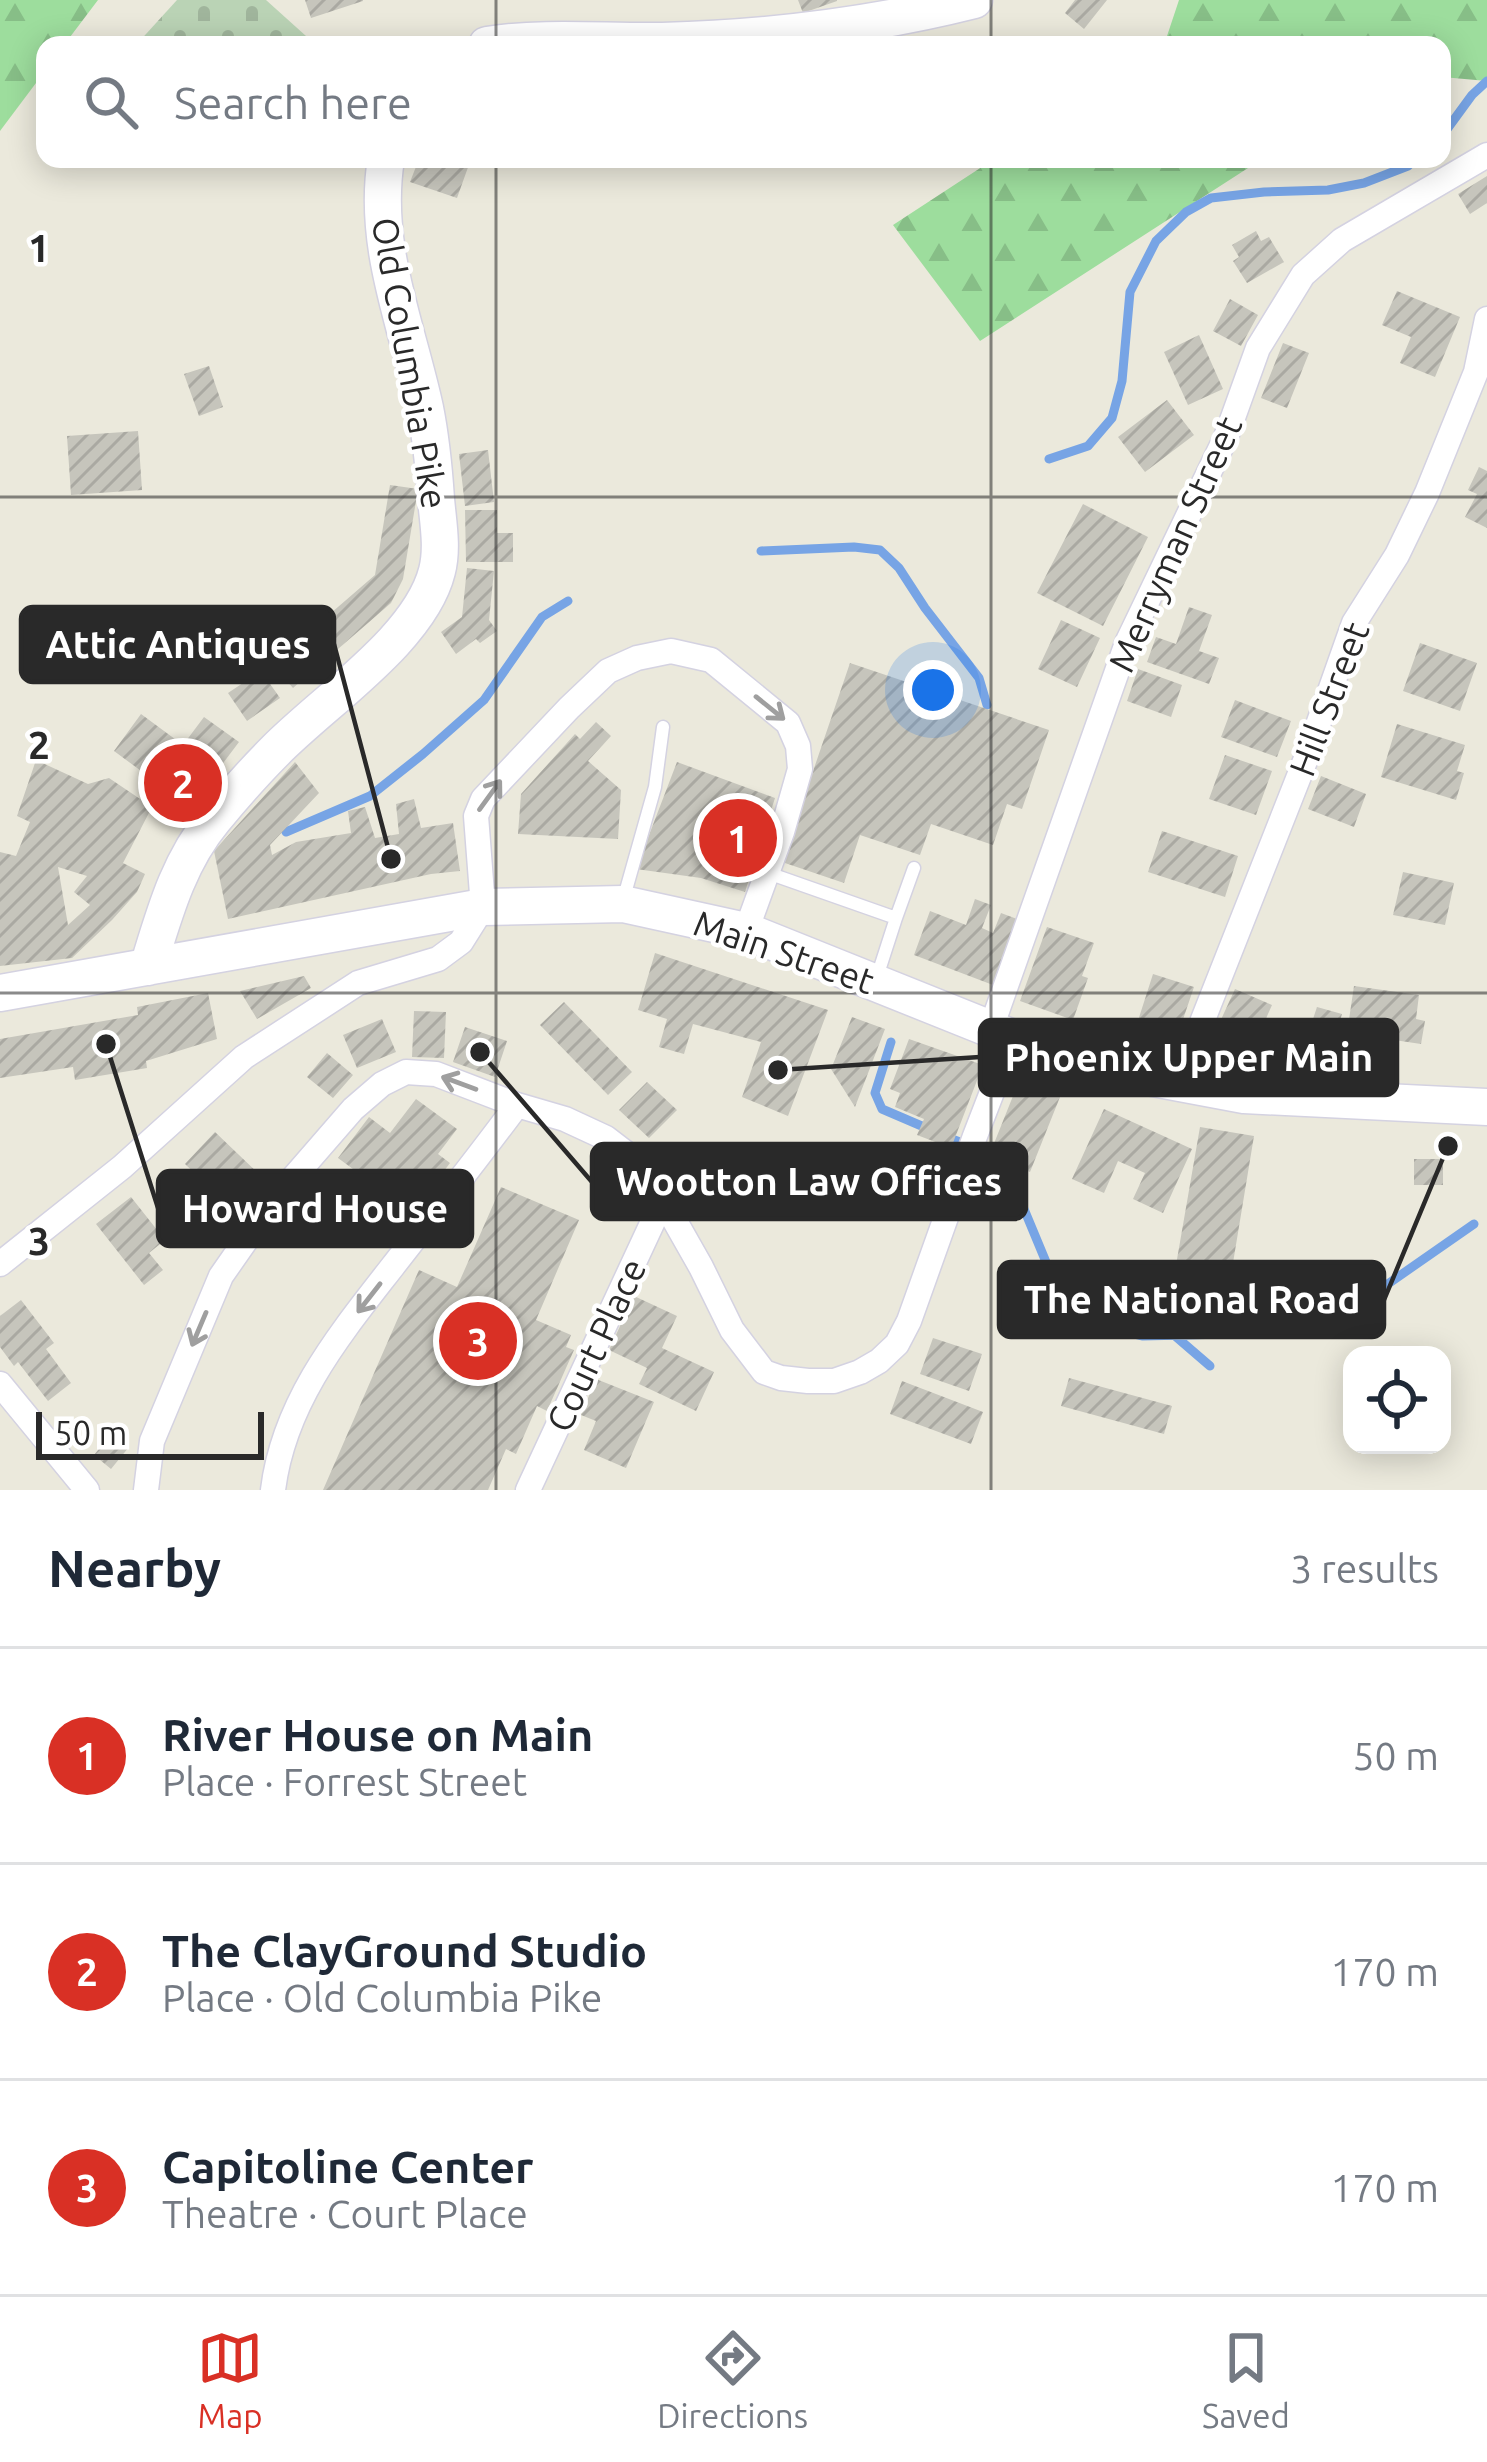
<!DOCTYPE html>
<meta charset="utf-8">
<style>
:root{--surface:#fff;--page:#f2f2f3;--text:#1f2937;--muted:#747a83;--line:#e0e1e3;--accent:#d93025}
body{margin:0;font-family:Ubuntu,sans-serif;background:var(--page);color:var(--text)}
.controls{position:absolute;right:36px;bottom:36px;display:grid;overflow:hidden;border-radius:24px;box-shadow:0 6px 30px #0003}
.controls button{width:108px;height:108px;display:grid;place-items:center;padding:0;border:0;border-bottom:3px solid var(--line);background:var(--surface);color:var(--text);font:60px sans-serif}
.scale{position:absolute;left:36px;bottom:30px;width:228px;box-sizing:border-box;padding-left:12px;border:6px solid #292929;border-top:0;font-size:33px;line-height:42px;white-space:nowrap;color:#292929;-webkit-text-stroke:9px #fff;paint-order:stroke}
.you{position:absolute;left:933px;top:690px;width:42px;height:42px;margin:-30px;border:9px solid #fff;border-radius:50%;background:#1a73e8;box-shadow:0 0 0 18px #1a73e833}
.badge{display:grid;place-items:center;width:78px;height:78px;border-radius:50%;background:var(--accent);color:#fff;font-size:39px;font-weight:700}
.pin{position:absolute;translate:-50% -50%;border:6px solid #fff;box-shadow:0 3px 12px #0006}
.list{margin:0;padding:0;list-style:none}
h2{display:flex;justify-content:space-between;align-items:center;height:156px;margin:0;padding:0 48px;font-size:51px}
h2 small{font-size:39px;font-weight:400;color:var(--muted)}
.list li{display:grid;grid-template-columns:78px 1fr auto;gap:36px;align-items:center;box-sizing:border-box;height:216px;padding:0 48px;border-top:3px solid var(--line)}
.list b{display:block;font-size:45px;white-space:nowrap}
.list p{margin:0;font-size:39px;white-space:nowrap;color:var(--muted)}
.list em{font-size:39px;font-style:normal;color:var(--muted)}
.icon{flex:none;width:66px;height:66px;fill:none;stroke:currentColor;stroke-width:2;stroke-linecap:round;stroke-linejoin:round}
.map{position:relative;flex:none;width:1487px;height:1490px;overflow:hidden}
.search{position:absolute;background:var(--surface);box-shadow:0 6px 30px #0003;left:36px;right:36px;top:36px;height:132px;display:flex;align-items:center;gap:30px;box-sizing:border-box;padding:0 42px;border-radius:24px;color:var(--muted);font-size:45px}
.sheet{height:804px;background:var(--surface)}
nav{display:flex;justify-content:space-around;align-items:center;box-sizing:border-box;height:168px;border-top:3px solid var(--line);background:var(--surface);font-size:33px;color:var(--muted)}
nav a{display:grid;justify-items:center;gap:6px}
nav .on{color:var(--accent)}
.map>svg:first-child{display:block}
.forest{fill:url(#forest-firs)}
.cemetery{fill:url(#cemetery-stones)}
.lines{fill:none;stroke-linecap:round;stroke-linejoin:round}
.stream{stroke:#77a4e5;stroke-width:9}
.building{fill:url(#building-hatch);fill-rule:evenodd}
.lane-casing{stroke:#d4d2e1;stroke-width:15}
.street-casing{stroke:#d4d2e1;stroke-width:27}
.secondary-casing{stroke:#d4d2e1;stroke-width:39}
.lane{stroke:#fff;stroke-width:12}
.street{stroke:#fff;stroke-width:24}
.secondary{stroke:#fff;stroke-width:36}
.oneway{stroke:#9f9f9f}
.grid{fill:none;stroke:#292929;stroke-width:3;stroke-opacity:0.55}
.labels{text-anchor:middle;stroke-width:9;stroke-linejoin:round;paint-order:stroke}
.street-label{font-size:36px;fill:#292929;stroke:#fff}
.grid-label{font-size:39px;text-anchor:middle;font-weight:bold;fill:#292929;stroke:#fff;stroke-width:9;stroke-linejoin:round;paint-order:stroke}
.leader{fill:none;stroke:#292929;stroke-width:4.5}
.callout-dot{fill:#292929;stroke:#fff;stroke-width:4.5}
.callout{fill:#292929;stroke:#292929;stroke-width:4.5}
.callout-label{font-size:39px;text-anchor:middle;font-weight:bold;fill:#fff}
</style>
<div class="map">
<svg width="1487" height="1490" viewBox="0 0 1487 1490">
<defs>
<pattern id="forest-firs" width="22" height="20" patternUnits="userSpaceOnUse" patternTransform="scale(3)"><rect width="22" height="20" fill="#9ddd9d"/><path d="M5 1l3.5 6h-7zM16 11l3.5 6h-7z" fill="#87be87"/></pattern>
<pattern id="cemetery-stones" width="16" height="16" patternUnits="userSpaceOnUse" patternTransform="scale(3)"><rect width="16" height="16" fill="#bad3b5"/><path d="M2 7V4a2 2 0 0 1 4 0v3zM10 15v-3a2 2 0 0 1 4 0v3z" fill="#a0b59c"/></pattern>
<pattern id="building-hatch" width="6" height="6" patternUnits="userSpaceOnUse" patternTransform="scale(3)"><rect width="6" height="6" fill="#c6c5bc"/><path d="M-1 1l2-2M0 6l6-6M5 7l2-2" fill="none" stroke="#aaa9a2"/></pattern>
</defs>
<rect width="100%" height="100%" fill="#ebe9dc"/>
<!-- forest -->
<path class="forest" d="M 0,0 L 98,0 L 64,45 L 45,45 L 45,71 L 0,131 Z
M 1179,0 L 1487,0 L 1487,81 L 1442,77 L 1442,45 L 1164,45 Z
M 994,159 L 1262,159 L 980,341 L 893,225 Z"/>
<!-- cemetery -->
<path class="cemetery" d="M 177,0 L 266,0 L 316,45 L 136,45 Z"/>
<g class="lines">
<!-- stream -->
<path class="stream" d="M 1442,136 L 1472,95 L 1487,81
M 1049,459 L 1088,446 L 1112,418 L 1122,381 L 1130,292 L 1156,241 L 1186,212 L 1211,198 L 1264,192 L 1328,190 L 1364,183 L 1408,166 L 1415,159
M 880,550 L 899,568 L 925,608 L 979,678 L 987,705
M 761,551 L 854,547 L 880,550
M 286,832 L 370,796 L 423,754 L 484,700 L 542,617 L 568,601
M 891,1042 L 875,1093 L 882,1109 L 931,1130
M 947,1137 L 985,1152 L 1009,1173 L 1061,1298 L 1093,1324 L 1143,1336 L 1226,1334 L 1314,1321 L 1372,1295 L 1474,1224
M 1174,1335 L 1210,1366"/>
</g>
<!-- building -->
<path class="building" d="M 305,0 L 363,0 L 363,1 L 311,18 Z
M 798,0 L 837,0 L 837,1 L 803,13 Z
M 1075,0 L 1107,0 L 1084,29 L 1065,13 Z
M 419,159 L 471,159 L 457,198 L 410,182 Z
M 1487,176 L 1487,203 L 1470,214 L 1458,194 Z
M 1256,231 L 1261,241 L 1269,237 L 1284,262 L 1247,283 L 1233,261 L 1239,257 L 1232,245 Z
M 1397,291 L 1460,317 L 1435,377 L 1400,363 L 1411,337 L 1382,325 Z
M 1230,299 L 1258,315 L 1241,346 L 1213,331 Z
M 1199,335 L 1223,389 L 1188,405 L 1164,352 Z
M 1283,343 L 1309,353 L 1287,408 L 1261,398 Z
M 209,366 L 223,407 L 199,416 L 184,374 Z
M 1167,400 L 1194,435 L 1145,472 L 1118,437 Z
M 138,431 L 142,490 L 71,495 L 67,436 Z
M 488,450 L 494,502 L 465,506 L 459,454 Z
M 1479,467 L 1487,471 L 1487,528 L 1465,517 L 1477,494 L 1468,490 Z
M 390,485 L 418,489 L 403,579 L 391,603 L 293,688 L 272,664 L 375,575 Z
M 1083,504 L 1148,537 L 1103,626 L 1037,593 Z
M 465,510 L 497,510 L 497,533 L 513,533 L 513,562 L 466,562 Z
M 467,568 L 494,571 L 489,620 L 497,631 L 480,643 L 476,639 L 456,654 L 441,632 L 462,617 Z
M 1189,607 L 1212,615 L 1199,651 L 1219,658 L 1209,684 L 1147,662 L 1156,637 L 1176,644 Z
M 1061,620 L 1100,638 L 1077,687 L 1038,669 Z
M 1420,643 L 1477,663 L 1460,711 L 1403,691 Z
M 850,663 L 1049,730 L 1022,809 L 1007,804 L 993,845 L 931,824 L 920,855 L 860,835 L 844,883 L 782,862 Z
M 1138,669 L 1182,685 L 1171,717 L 1127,701 Z
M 261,671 L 280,698 L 247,721 L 228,693 Z
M 1235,700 L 1291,721 L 1277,757 L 1221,737 Z
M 141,714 L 183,745 L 204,717 L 239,742 L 190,807 L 114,751 Z
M 596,722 L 611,736 L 588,761 L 621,790 L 618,839 L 518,834 L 521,794 L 575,734 L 580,739 Z
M 1397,724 L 1465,745 L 1457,771 L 1464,773 L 1456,800 L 1381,777 Z
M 1225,755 L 1272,771 L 1256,815 L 1209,799 Z
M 36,760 L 88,784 L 109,778 L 152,807 L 123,863 L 145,874 L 137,892 L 112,920 L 72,958 L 0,966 L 0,852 L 16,856 L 30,822 L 17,816 ZM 58,867 L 87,876 L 74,892 L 90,905 L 68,925 Z
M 295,762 L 319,793 L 270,845 L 272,855 L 296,842 L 351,833 L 348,811 L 365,807 L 375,838 L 399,834 L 396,804 L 414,799 L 421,828 L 453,823 L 460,871 L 431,874 L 228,919 L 214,851 Z
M 677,762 L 775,798 L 745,892 L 701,878 L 636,869 Z
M 1321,776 L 1366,794 L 1354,827 L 1308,809 Z
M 1162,831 L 1238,856 L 1225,897 L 1148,872 Z
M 1403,872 L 1454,883 L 1445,925 L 1393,915 Z
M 975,899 L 991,905 L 982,928 L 993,933 L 1001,913 L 1017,919 L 993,985 L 914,955 L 930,911 L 966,925 Z
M 1047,927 L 1094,943 L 1082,976 L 1088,978 L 1073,1020 L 1020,1001 Z
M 655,953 L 828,1010 L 788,1116 L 742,1097 L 761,1042 L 693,1024 L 684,1054 L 659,1047 L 667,1019 L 638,1010 Z
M 1153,974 L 1194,987 L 1175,1043 L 1135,1030 Z
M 304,976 L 311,988 L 257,1019 L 240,991 Z
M 1354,986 L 1419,995 L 1416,1019 L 1425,1021 L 1421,1044 L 1347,1033 Z
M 1235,989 L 1272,1005 L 1251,1052 L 1208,1048 Z
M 208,993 L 217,1039 L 146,1061 L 147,1068 L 75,1080 L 73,1067 L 0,1078 L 0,1039 L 138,1015 L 137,1007 Z
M 564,1002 L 632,1072 L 608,1095 L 540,1025 Z
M 1317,1007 L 1342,1014 L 1328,1061 L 1273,1045 L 1280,1019 L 1310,1028 Z
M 414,1011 L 446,1012 L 444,1058 L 412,1057 Z
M 852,1017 L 885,1029 L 855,1107 L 831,1069 Z
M 382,1019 L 396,1052 L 357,1068 L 343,1035 Z
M 465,1027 L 507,1041 L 495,1077 L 453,1062 Z
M 909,1039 L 983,1065 L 951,1148 L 917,1135 L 924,1119 L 895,1107 L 900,1093 L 890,1089 Z
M 327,1053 L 353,1075 L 333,1098 L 307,1077 Z
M 1019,1081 L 1060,1097 L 1030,1172 L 989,1156 Z
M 647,1082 L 677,1110 L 649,1138 L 619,1110 Z
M 416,1099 L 457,1129 L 438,1154 L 450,1163 L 411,1215 L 385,1195 L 378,1204 L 349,1183 L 357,1172 L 338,1158 L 369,1117 L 390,1133 Z
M 1104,1109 L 1192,1149 L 1163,1213 L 1133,1199 L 1145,1173 L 1118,1161 L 1104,1193 L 1072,1179 Z
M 1200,1127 L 1254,1136 L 1231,1275 L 1176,1265 Z
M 215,1132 L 263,1178 L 232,1209 L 185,1164 Z
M 1414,1159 L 1443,1159 L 1443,1185 L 1414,1185 Z
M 319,1176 L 363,1210 L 334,1247 L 290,1213 Z
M 501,1187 L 579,1220 L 536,1320 L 571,1335 L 566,1347 L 574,1350 L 547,1411 L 537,1406 L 516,1454 L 506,1449 L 488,1490 L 323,1490 L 419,1270 L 457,1287 Z
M 131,1197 L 165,1240 L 149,1253 L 163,1270 L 144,1285 L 96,1224 Z
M 634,1296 L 677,1316 L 662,1348 L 714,1372 L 696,1411 L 639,1384 L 647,1368 L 609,1350 Z
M 21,1300 L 54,1343 L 46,1349 L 71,1383 L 48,1401 L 18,1362 L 14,1366 L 0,1347 L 0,1316 Z
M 933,1338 L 982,1354 L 969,1391 L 920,1374 Z
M 1069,1378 L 1172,1406 L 1164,1434 L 1061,1406 Z
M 596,1379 L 654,1402 L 626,1468 L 584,1450 L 596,1421 L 581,1415 Z
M 902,1381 L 983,1412 L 971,1444 L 890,1414 Z
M 112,1433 L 129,1447 L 111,1469 L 94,1455 Z"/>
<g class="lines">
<defs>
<path id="lane" d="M 768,873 L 896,918 L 876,980
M 624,897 L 655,787 L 663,727
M 896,918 L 914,868"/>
<path id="street" d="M 991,1028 L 1127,643 L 1226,437 L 1258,348 L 1303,275 L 1342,240 L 1487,155
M 1178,1083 L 1307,756 L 1354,623 L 1397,555 L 1427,493 L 1476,372 L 1487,319
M 0,1264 L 122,1167 L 244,1057 L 358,983 L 438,959 L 461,942 L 483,907 L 476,816 L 483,799 L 569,708 L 608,671 L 637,658 L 671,651 L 711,660 L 788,723 L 798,746 L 800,769 L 782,832 L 746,931
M 0,1384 L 87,1490
M 146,1490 L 152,1441 L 221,1276 L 274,1200 L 353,1109 L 382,1084 L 406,1072 L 436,1074 L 517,1105 L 565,1119 L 606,1138 L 632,1158 L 663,1200 L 701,1267 L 732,1330 L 764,1372 L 781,1378 L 808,1381 L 834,1381 L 860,1372 L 879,1361 L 897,1344 L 909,1321 L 975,1136 L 1013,1038
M 273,1490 C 284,1401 340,1334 393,1266 C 435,1212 477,1159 517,1105
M 528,1490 L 663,1200"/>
<path id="secondary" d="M 487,45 C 545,36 604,42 662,41 C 768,38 871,26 974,0
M 148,967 C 164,915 178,862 214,819 C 233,796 254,772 275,751 C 324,701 420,639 437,571 C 443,548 438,522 436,499 C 434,469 431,438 425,408 C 407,325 372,246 386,159
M 0,993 L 483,907 L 623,904 L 746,931 L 1013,1038 L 1084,1062 L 1132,1074 L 1244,1095 L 1487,1107"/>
</defs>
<!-- lane casing -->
<use href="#lane" class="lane-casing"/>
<!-- street casing -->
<use href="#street" class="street-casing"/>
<!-- secondary casing -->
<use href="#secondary" class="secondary-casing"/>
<!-- lane -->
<use href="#lane" class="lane"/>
<!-- street -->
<use href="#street" class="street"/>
<!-- secondary -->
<use href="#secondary" class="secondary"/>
</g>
<!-- one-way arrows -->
<defs><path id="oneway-shaft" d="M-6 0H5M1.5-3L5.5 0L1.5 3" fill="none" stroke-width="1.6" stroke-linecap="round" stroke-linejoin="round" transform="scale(3)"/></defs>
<g class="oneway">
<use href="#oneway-shaft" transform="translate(770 708) rotate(39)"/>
<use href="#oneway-shaft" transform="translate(490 795) rotate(-54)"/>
<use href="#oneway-shaft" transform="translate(459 1083) rotate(-160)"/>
<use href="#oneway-shaft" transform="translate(369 1298) rotate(128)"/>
<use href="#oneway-shaft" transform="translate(199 1329) rotate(113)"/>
</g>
<!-- grid -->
<path class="grid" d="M 496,0 L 496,45M 991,0 L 991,45M 496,159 L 496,1490M 991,159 L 991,1490M 0,497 L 1487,497M 0,993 L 1487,993"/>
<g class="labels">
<!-- street labels -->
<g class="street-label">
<text transform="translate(410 363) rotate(80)" y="13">Old Columbia Pike</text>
<text transform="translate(1175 544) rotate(-66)" y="13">Merryman Street</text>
<text transform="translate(1329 699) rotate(-69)" y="13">Hill Street</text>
<text transform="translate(784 952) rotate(19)" y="13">Main Street</text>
<text transform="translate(596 1345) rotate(-65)" y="13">Court Place</text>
</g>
</g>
<g class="grid-label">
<text x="39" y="262">1</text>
<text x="39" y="759">2</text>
<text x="39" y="1255">3</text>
</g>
<!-- callouts -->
<path class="leader" d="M391 859L334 644M778 1070L980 1057M480 1052L592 1182M106 1044L158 1208M1448 1146L1384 1300"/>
<g class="callout-dot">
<circle cx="391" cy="859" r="12"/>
<circle cx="778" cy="1070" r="12"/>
<circle cx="480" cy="1052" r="12"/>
<circle cx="106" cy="1044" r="12"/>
<circle cx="1448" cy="1146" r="12"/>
</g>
<g class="callout">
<rect x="21" y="607" width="313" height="75" rx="12"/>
<rect x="980" y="1020" width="417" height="75" rx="12"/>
<rect x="592" y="1144" width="434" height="75" rx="12"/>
<rect x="158" y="1171" width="314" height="75" rx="12"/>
<rect x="999" y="1262" width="385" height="75" rx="12"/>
</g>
<g class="callout-label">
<text x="178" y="658">Attic Antiques</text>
<text x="1189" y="1071">Phoenix Upper Main</text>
<text x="809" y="1195">Wootton Law Offices</text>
<text x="315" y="1222">Howard House</text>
<text x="1192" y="1313">The National Road</text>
</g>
</svg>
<div class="controls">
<button><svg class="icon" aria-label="locate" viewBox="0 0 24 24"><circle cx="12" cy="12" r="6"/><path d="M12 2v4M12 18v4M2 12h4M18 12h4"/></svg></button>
</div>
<div class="scale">50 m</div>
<div class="you"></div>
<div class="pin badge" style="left:738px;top:838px">1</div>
<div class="pin badge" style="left:183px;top:783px">2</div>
<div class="pin badge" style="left:478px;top:1341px">3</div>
<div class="search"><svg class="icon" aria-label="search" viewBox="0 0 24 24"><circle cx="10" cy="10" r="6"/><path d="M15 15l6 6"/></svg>Search here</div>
</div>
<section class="sheet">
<h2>Nearby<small>3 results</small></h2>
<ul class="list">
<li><span class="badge">1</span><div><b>River House on Main</b><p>Place · Forrest Street</p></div><em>50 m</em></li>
<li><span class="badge">2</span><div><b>The ClayGround Studio</b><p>Place · Old Columbia Pike</p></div><em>170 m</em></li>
<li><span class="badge">3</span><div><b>Capitoline Center</b><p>Theatre · Court Place</p></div><em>170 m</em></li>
</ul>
</section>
<nav>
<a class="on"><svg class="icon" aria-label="map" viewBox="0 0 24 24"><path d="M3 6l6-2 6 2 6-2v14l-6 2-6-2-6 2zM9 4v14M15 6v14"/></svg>Map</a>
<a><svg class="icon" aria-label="directions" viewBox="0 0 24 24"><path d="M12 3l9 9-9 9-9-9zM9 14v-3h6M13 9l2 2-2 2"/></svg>Directions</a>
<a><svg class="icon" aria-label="saved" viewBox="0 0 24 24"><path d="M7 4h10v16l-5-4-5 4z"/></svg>Saved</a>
</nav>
